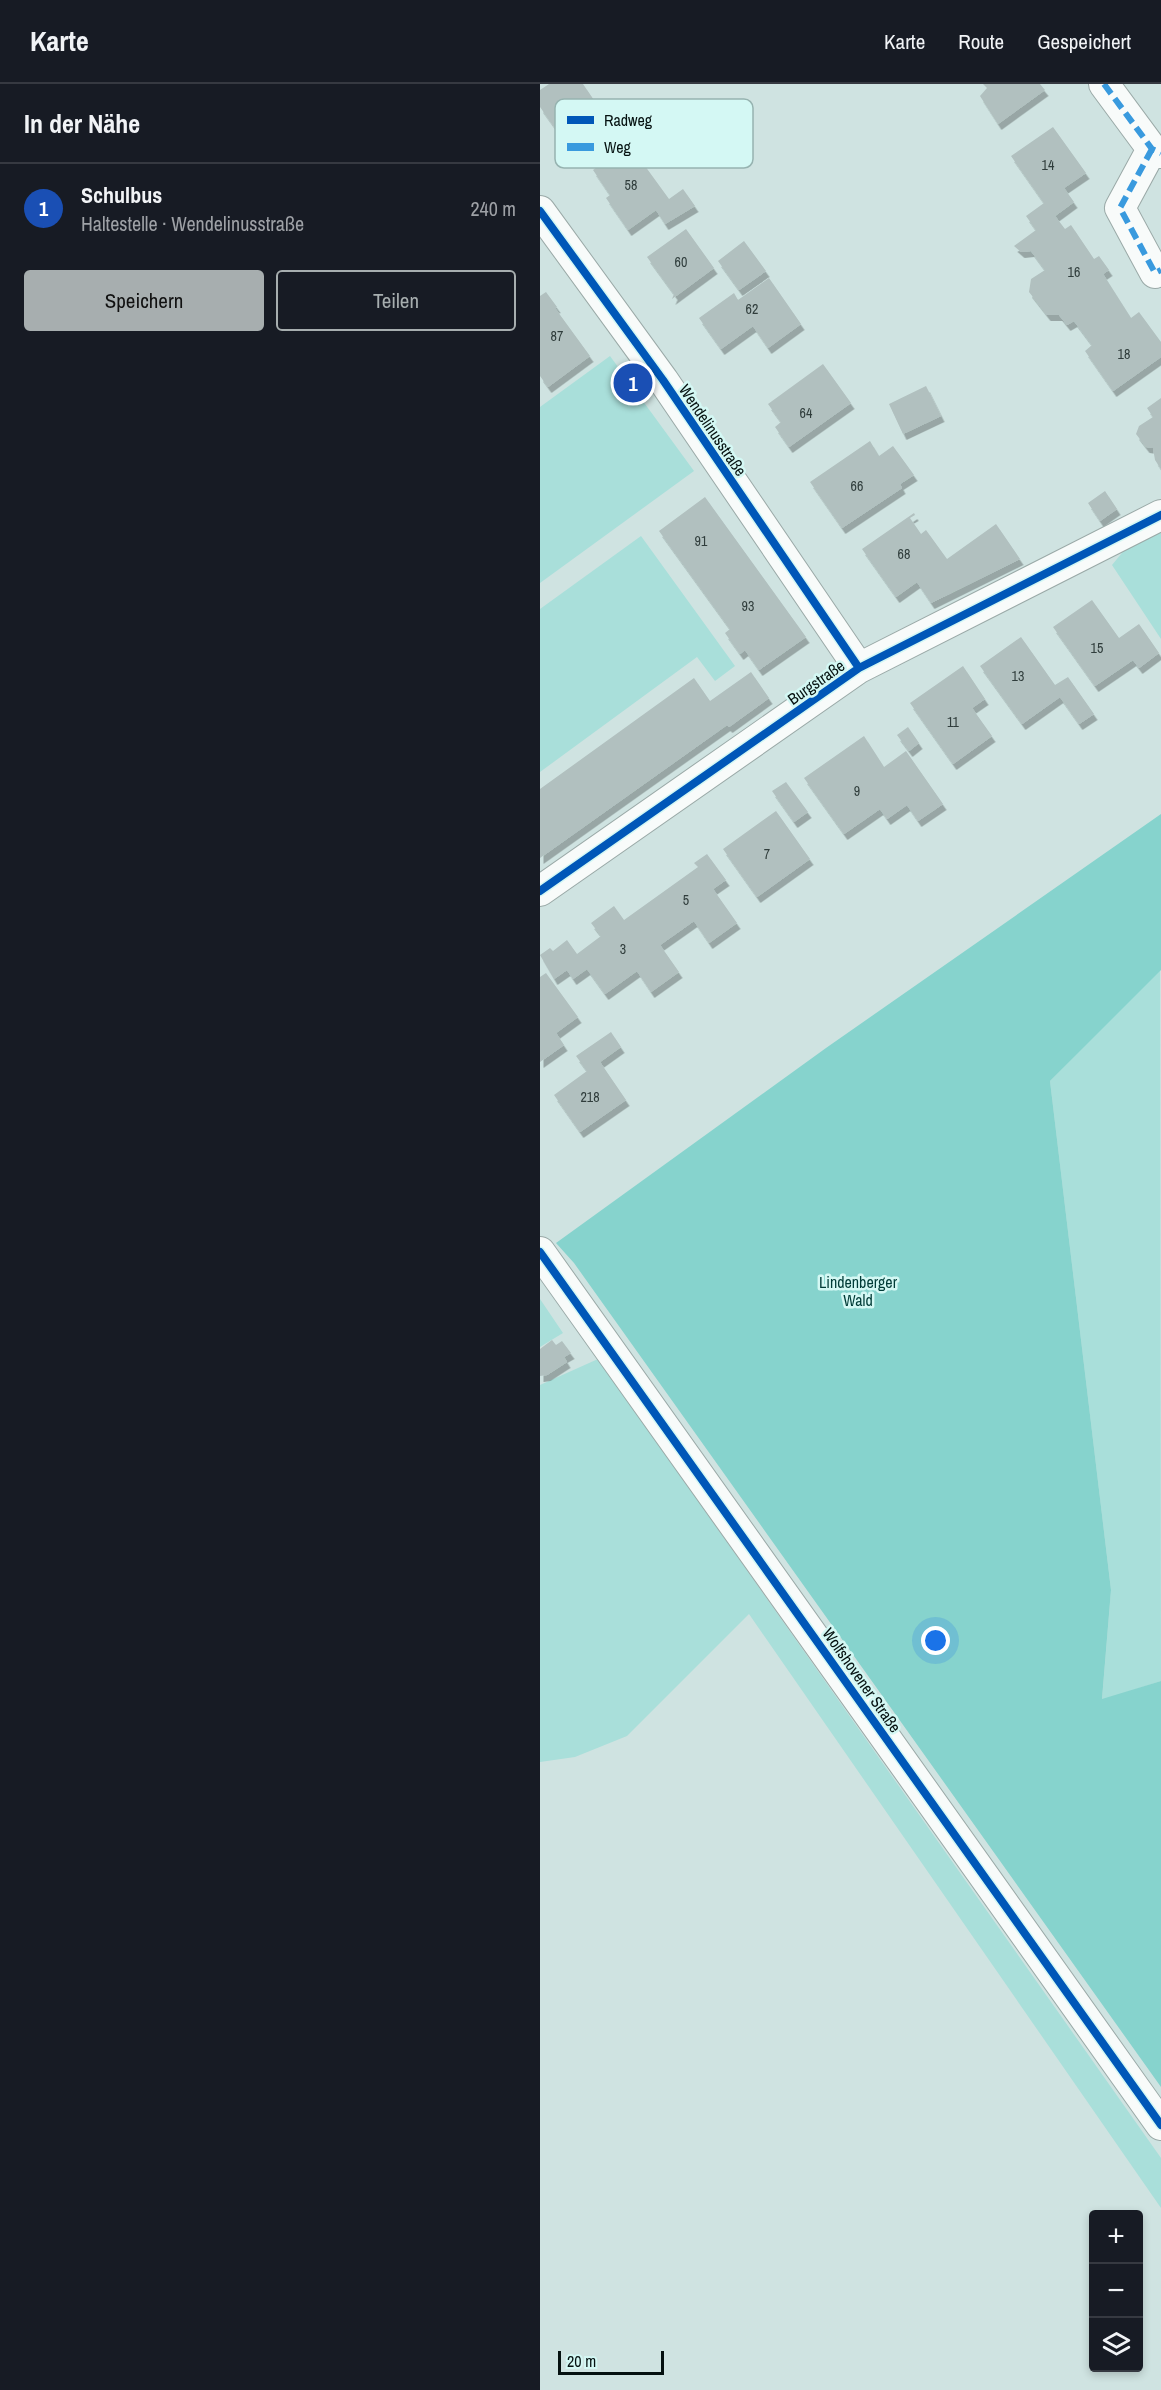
<!DOCTYPE html>
<html lang="de">
<meta charset="utf-8">
<style>
:root{--surface:#171b24;--page:#242831;--text:#f1f3f6;--muted:#9ea1a6;--line:#363941;--accent:#a7aeaf}
body{margin:0;font-family:"Archivo Narrow",sans-serif;background:var(--page);color:var(--text)}
.controls{position:absolute;right:18px;bottom:18px;display:grid;overflow:hidden;border-radius:6px;box-shadow:0 3px 9px #0003}
.controls button{width:54px;height:54px;display:grid;place-items:center;padding:0;border:0;border-bottom:2px solid var(--line);background:var(--surface);color:var(--text);font:30px sans-serif}
.scale{position:absolute;left:18px;bottom:15px;width:106px;box-sizing:border-box;padding-left:6px;border:3px solid #051110;border-top:0;font-size:16px;line-height:21px;white-space:nowrap;color:#051110;-webkit-text-stroke:4px #d4f8f4;paint-order:stroke}
.you{position:absolute;left:396px;top:1557px;width:21px;height:21px;margin:-15px;border:4px solid #fff;border-radius:50%;background:#1a73e8;box-shadow:0 0 0 9px #1a73e833}
.badge{display:grid;place-items:center;width:39px;height:39px;border-radius:50%;background:var(--accent);color:#fff;font-size:20px;font-weight:700}
.pin{position:absolute;translate:-50% -50%;border:3px solid #fff;box-shadow:0 2px 6px #0006}
.list{margin:0;padding:0;list-style:none}
h2{display:flex;justify-content:space-between;align-items:center;height:78px;margin:0;padding:0 24px;font-size:26px}
h2 small{font-size:20px;font-weight:400;color:var(--muted)}
.list li{display:grid;grid-template-columns:39px 1fr auto;gap:18px;align-items:center;box-sizing:border-box;height:90px;padding:0 24px;border-top:2px solid var(--line)}
.list b{display:block;font-size:22px;white-space:nowrap}
.list p{margin:0;font-size:20px;white-space:nowrap;color:var(--muted)}
.list em{font-size:20px;font-style:normal;color:var(--muted)}
.actions{display:flex;gap:12px;padding:18px 24px}
.actions a{flex:1;padding:14px 0;border:2px solid var(--accent);border-radius:6px;text-align:center;font-size:21px;color:var(--accent)}
.actions .main{background:var(--accent);color:#111}
.icon{flex:none;width:33px;height:33px;fill:none;stroke:currentColor;stroke-width:2;stroke-linecap:round;stroke-linejoin:round}
.map{position:relative;flex:none;width:621px;height:2306px;overflow:hidden}
header{display:flex;align-items:center;gap:36px;box-sizing:border-box;height:84px;padding:0 30px;background:var(--surface);border-bottom:2px solid var(--line)}
header strong{font-size:28px}
nav{display:flex;gap:33px;margin-inline-start:auto;font-size:21px}
main{display:flex}
aside{flex:1;background:var(--surface)}
.map>svg:first-child{display:block}
.green{fill:#a9dfda}
.forest{fill:#86d3cd}
.building{fill:#b1c0bf;filter:url(#shadow)}
.lines{fill:none;stroke-linecap:round;stroke-linejoin:round}
.street-casing{stroke:#9aa9a7;stroke-width:32}
.street{stroke:#f8fbfa;stroke-width:30}
.quiet{stroke:#399ade;stroke-width:6;stroke-dasharray:12 6;stroke-linecap:butt}
.cycleway-casing{stroke:#d4f8f4;stroke-width:11}
.cycleway{stroke:#0057b8;stroke-width:8}
.labels{text-anchor:middle;stroke-width:5;stroke-linejoin:round;paint-order:stroke}
.number-label{font-size:14px;fill:#303d3c}
.street-label{font-size:16px;fill:#051110;stroke:#d4f8f4}
.park-label{font-size:16px;fill:#003b37;stroke:#d4f8f4}
.key{fill:#d4f8f4;stroke:#96b3b0;stroke-width:1.5}
.key-label{font-size:16px;fill:#051110}
</style>
<header>
<strong>Karte</strong>
<nav><a>Karte</a><a>Route</a><a>Gespeichert</a></nav>
</header>
<main>
<aside>
<h2>In der Nähe<small></small></h2>
<ul class="list">
<li><span class="badge" style="background:#1a4fb4">1</span><div><b>Schulbus</b><p>Haltestelle · Wendelinusstraße</p></div><em>240 m</em></li>
</ul>
<div class="actions"><a class="main">Speichern</a><a>Teilen</a></div>
</aside>
<div class="map">
<svg width="621" height="2306" viewBox="0 0 621 2306">
<defs>
<filter id="shadow"><feDropShadow dx="3.5" dy="6" stdDeviation="0" flood-color="#0004"/></filter>
</defs>
<rect width="100%" height="100%" fill="#cfe3e1"/>
<!-- green -->
<path class="green" d="M 70,272 L 154,387 L 0,499 L 0,323 Z
M 621,447 L 621,555 L 572,481 L 586,464 Z
M 101,452 L 195,582 L 175,597 L 157,573 L 0,688 L 0,525 Z
M 620,885 L 621,1597 L 562,1616 L 571,1506 L 510,997 Z
M 0,1215 L 23,1249 L 0,1263 Z
M 58,1275 L 621,2074 L 621,2124 L 209,1530 L 87,1652 L 35,1673 L 0,1678 L 0,1301 Z"/>
<!-- forest -->
<path class="forest" d="M 621,730 L 621,886 L 510,997 L 571,1506 L 562,1615 L 621,1597 L 621,2003 L 34,1179 L 16,1159 L 286,964 Z"/>
<!-- building -->
<path class="building" d="M 9,0 L 43,0 L 62,28 L 23,55 L 0,23 L 0,6 Z
M 443,0 L 500,0 L 505,6 L 458,40 L 440,12 L 447,4 Z
M 513,43 L 546,89 L 524,104 L 534,118 L 515,132 L 525,145 L 531,141 L 554,175 L 559,172 L 569,186 L 563,190 L 591,234 L 599,228 L 621,258 L 621,273 L 573,307 L 545,267 L 552,261 L 534,237 L 527,241 L 519,231 L 507,231 L 489,208 L 491,195 L 505,186 L 491,167 L 481,168 L 474,162 L 496,146 L 486,132 L 504,119 L 471,72 Z
M 89,60 L 129,115 L 143,105 L 155,122 L 125,140 L 116,126 L 88,146 L 66,114 L 70,111 L 53,86 Z
M 146,145 L 174,184 L 132,215 L 134,210 L 107,173 Z
M 204,157 L 226,187 L 199,206 L 178,177 Z
M 229,194 L 261,240 L 228,264 L 213,242 L 181,265 L 159,234 L 194,209 L 198,216 Z
M 6,208 L 17,223 L 15,224 L 50,272 L 8,303 L 0,292 L 0,212 Z
M 283,280 L 311,319 L 249,363 L 235,343 L 241,338 L 228,320 Z
M 386,302 L 401,332 L 363,350 L 349,320 Z
M 621,314 L 621,385 L 615,376 L 613,364 L 606,363 L 596,350 L 599,342 L 613,333 L 607,324 Z
M 330,357 L 339,372 L 353,362 L 374,391 L 360,400 L 362,404 L 302,444 L 270,398 Z
M 565,407 L 577,425 L 560,437 L 548,419 Z
M 165,413 L 266,553 L 219,586 L 205,566 L 200,570 L 185,549 L 190,545 L 119,447 Z
M 374,429 L 375,431 L 370,434 L 381,450 L 386,446 L 407,475 L 456,440 L 480,475 L 391,519 L 377,498 L 356,513 L 322,465 Z
M 552,516 L 579,554 L 599,540 L 619,569 L 599,584 L 593,576 L 555,602 L 513,543 Z
M 481,553 L 515,601 L 528,593 L 554,630 L 539,640 L 520,613 L 482,640 L 440,582 Z
M 423,582 L 445,615 L 432,624 L 452,652 L 413,680 L 370,619 Z
M 211,588 L 229,614 L 189,643 L 187,641 L 0,774 L 0,705 L 154,594 L 170,617 Z
M 368,643 L 379,659 L 369,667 L 357,651 Z
M 324,652 L 344,683 L 366,667 L 403,720 L 378,737 L 367,721 L 347,735 L 340,725 L 304,750 L 264,694 Z
M 246,698 L 268,728 L 254,738 L 232,707 Z
M 236,727 L 270,775 L 217,813 L 183,765 Z
M 167,770 L 186,796 L 173,805 L 197,839 L 169,859 L 154,837 L 120,861 L 139,888 L 111,908 L 97,887 L 65,910 L 47,885 L 33,895 L 27,886 L 14,895 L 0,871 L 10,864 L 13,867 L 27,856 L 37,870 L 61,852 L 51,839 L 74,822 L 84,836 L 158,783 L 154,779 Z
M 6,889 L 38,933 L 16,949 L 24,961 L 0,978 L 0,893 Z
M 71,948 L 81,963 L 60,978 L 86,1016 L 40,1048 L 14,1011 L 47,987 L 36,972 Z
M 12,1256 L 16,1261 L 22,1257 L 31,1269 L 24,1273 L 27,1278 L 7,1291 L 0,1292 L 0,1265 Z"/>
<g class="lines">
<defs>
<path id="street" d="M 564,0 L 612,65 L 621,69
M 612,65 L 580,124 L 615,189 L 621,186
M 0,127 L 123,296 L 319,584
M 0,807 L 319,584 L 621,431
M 0,1168 L 621,2041"/>
</defs>
<!-- street casing -->
<use href="#street" class="street-casing"/>
<!-- street -->
<use href="#street" class="street"/>
<!-- quiet -->
<path class="quiet" d="M 564,0 L 612,65 L 621,69
M 612,65 L 580,124 L 615,189 L 621,186"/>
<defs>
<path id="cycleway" d="M 0,127 L 123,296 L 319,584
M 0,807 L 319,584 L 621,431
M 0,1168 L 621,2041"/>
</defs>
<!-- cycleway casing -->
<use href="#cycleway" class="cycleway-casing"/>
<!-- cycleway -->
<use href="#cycleway" class="cycleway"/>
</g>
<g class="labels">
<!-- number labels -->
<g class="number-label">
<text x="508" y="86">14</text>
<text x="91" y="106">58</text>
<text x="141" y="183">60</text>
<text x="534" y="193">16</text>
<text x="212" y="230">62</text>
<text x="17" y="257">87</text>
<text x="584" y="275">18</text>
<text x="266" y="334">64</text>
<text x="317" y="407">66</text>
<text x="161" y="462">91</text>
<text x="364" y="475">68</text>
<text x="208" y="527">93</text>
<text x="557" y="569">15</text>
<text x="478" y="597">13</text>
<text x="413" y="643">11</text>
<text x="317" y="712">9</text>
<text x="227" y="775">7</text>
<text x="146" y="821">5</text>
<text x="83" y="870">3</text>
<text x="50" y="1018">218</text>
</g>
<!-- street labels -->
<g class="street-label">
<text transform="translate(173 346) rotate(56)" y="6">Wendelinusstraße</text>
<text transform="translate(276 598) rotate(-35)" y="6">Burgstraße</text>
<text transform="translate(322 1596) rotate(55)" y="6">Wolfshovener Straße</text>
</g>
<!-- park labels -->
<g class="park-label">
<text x="318" y="1204">Lindenberger<tspan x="318" dy="18">Wald</tspan></text>
</g>
</g>
<!-- legend -->
<rect x="15" y="15" width="198" height="69" rx="9" class="key"/>
<rect x="27" y="32" width="27" height="8" fill="#0057b8"/>
<rect x="27" y="59" width="27" height="8" fill="#399ade"/>
<g class="key-label">
<text x="64" y="42">Radweg</text>
<text x="64" y="69">Weg</text>
</g>
</svg>
<div class="controls">
<button>+</button>
<button>−</button>
<button><svg class="icon" aria-label="layers" viewBox="0 0 24 24"><path d="M12 4l9 5-9 5-9-5zM3 14l9 5 9-5"/></svg></button>
</div>
<div class="scale">20 m</div>
<div class="you"></div>
<div class="pin badge" style="left:93px;top:299px;background:#1a4fb4">1</div>
</div>
</main>
